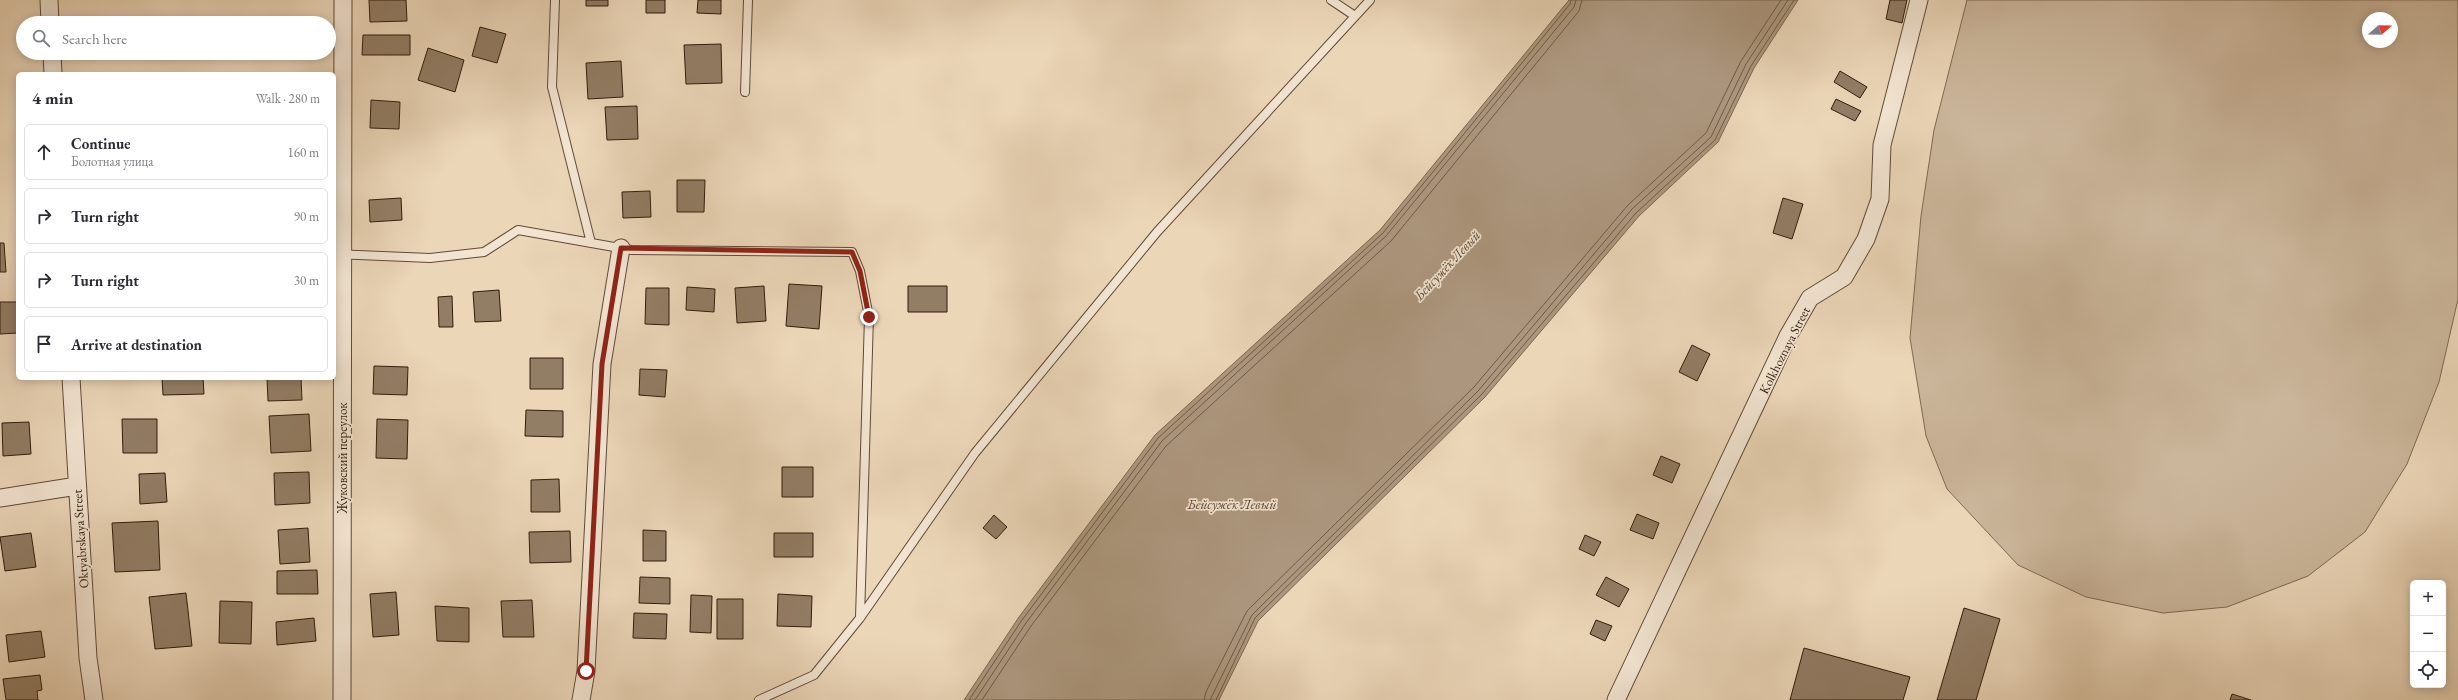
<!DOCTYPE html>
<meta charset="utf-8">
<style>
:root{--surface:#fff;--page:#f2f2f3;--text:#2b2b33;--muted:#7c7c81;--line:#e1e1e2}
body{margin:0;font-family:"EB Garamond",serif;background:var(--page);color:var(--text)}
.controls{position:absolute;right:12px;bottom:12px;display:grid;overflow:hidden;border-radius:6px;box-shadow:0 2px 10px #0003}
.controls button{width:36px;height:36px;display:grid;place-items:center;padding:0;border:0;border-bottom:1px solid var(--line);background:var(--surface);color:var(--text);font:20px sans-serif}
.compass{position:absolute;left:2362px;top:12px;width:36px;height:36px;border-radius:50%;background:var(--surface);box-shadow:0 2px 10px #0003;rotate:70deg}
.stop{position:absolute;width:12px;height:12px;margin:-9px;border:3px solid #8f2418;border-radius:50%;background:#fff}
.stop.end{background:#8f2418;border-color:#fff;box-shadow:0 1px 4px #0008}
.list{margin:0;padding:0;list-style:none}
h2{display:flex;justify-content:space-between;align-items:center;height:52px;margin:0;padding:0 16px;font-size:17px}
h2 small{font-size:13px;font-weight:400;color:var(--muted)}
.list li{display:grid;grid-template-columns:26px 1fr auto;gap:12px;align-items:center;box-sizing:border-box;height:56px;margin:0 8px 8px;padding:0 8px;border:1px solid var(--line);border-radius:6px}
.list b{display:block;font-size:15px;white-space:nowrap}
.list p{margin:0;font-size:13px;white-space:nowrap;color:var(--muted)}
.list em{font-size:13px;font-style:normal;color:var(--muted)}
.icon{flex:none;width:22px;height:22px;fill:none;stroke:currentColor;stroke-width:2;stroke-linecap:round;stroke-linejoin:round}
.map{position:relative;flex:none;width:2458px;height:700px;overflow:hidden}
.search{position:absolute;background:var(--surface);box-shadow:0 2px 10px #0003;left:16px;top:16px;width:320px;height:44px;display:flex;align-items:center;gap:10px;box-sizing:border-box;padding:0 14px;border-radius:22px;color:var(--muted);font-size:15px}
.panel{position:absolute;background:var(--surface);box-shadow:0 2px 10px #0003;left:16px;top:72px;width:320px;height:308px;border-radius:6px}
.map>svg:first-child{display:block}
.green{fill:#cbb69b;stroke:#7e6954;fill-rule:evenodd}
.water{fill:#ac977e;stroke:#7b6650}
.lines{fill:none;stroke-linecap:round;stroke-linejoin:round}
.shore{stroke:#6e5a45;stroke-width:1}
.building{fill:#927d65;stroke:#311c0c}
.lane-casing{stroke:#604a37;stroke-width:10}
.street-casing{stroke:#604a37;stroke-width:19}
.lane{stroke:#f2e4d1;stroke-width:8}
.street{stroke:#f2e4d1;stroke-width:17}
.route{stroke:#8f2418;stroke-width:5}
.labels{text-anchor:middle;stroke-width:3.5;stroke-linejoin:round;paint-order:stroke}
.street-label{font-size:13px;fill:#311c0c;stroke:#f2e4d1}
.water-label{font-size:14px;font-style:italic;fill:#5c4734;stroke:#f2e4d1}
</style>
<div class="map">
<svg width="2458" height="700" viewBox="0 0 2458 700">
<rect width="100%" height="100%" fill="#ebd6b8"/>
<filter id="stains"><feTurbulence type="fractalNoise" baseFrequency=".005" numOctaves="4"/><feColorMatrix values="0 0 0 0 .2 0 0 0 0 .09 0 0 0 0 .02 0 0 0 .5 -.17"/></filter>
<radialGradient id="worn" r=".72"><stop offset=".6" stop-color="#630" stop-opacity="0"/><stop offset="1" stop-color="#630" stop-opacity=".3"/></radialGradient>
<!-- green -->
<path class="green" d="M 1967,0 L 2458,0 L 2458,299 L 2439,382 L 2407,464 L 2365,532 L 2308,576 L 2227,607 L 2163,613 L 2086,597 L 2018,565 L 1947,489 L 1926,436 L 1910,338 L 1921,216 L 1934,130 ZM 2368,18 L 2392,18 L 2392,42 L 2368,42 Z"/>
<!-- water -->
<path class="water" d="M 1569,0 L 1798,0 L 1754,68 L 1718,142 L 1639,216 L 1485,397 L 1258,621 L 1219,700 L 964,700 L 1019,617 L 1155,435 L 1380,230 Z"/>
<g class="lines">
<!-- shore -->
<path class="shore" d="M 969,700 L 1022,620 L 1158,438 L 1383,233 L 1570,4 L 1571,0
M 975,700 L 1026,623 L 1162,441 L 1386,236 L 1574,7 L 1576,0
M 982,700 L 1031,626 L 1166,446 L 1391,241 L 1579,11 L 1582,0
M 1204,700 L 1206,692 L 1247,611 L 1474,387 L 1628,205 L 1706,133 L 1741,61 L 1781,0
M 1210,700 L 1252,615 L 1478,391 L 1632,209 L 1711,137 L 1746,64 L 1788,0
M 1216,700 L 1255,618 L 1482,394 L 1636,213 L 1715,140 L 1751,66 L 1794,0"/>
</g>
<!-- building -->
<path class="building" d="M 369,0 L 406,0 L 407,21 L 370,22 Z
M 586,0 L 608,0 L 608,6 L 586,6 Z
M 646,0 L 665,0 L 665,13 L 646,13 Z
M 698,0 L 721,0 L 721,14 L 697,13 Z
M 1890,0 L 1907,0 L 1902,23 L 1886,19 Z
M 480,27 L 506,34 L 497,63 L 472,56 Z
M 363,35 L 410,35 L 410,55 L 362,55 Z
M 721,44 L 722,83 L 686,84 L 684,45 Z
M 428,48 L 464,60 L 455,92 L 418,80 Z
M 621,61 L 623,97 L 588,99 L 586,63 Z
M 1840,71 L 1867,87 L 1860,98 L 1834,82 Z
M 1836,99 L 1861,111 L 1855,121 L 1831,109 Z
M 371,100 L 400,102 L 399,129 L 370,128 Z
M 637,106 L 638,139 L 607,140 L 605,107 Z
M 677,180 L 705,180 L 704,212 L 677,212 Z
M 650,191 L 651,217 L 623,218 L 622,192 Z
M 401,198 L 402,220 L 370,222 L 369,200 Z
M 1783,198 L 1803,204 L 1792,239 L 1773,233 Z
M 0,243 L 4,243 L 6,272 L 0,272 Z
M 789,284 L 822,286 L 819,329 L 786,326 Z
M 764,286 L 766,321 L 737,323 L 735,288 Z
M 908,286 L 947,286 L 947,312 L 908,312 Z
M 687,287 L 715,289 L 714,312 L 686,310 Z
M 646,288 L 669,288 L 669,325 L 645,324 Z
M 499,290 L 501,321 L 475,322 L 473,292 Z
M 452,296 L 453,327 L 439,327 L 438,297 Z
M 0,302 L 18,302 L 18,333 L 0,334 Z
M 1692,345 L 1710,354 L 1697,381 L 1679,372 Z
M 530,358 L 563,358 L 563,389 L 530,389 Z
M 374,366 L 408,367 L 407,395 L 373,394 Z
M 640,369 L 667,370 L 665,397 L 639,395 Z
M 162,378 L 203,378 L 204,394 L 163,395 Z
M 267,378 L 301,378 L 302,400 L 268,401 Z
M 526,410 L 563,411 L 563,437 L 525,436 Z
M 309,414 L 311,451 L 271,453 L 269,416 Z
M 122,419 L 157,419 L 157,453 L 123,453 Z
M 377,419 L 408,420 L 407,459 L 376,458 Z
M 29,422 L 31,454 L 3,456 L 2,423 Z
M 1661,456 L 1680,464 L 1672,483 L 1653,475 Z
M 782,467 L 813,467 L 813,497 L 782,497 Z
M 309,472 L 310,503 L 275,505 L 274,473 Z
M 165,473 L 167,502 L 140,504 L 139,474 Z
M 559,479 L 560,512 L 531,512 L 531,480 Z
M 1637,514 L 1659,523 L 1653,539 L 1630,530 Z
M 994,515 L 1007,527 L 996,539 L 983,528 Z
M 158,521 L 160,570 L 115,572 L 112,523 Z
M 308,528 L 310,562 L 280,564 L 278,530 Z
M 643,530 L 666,531 L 666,561 L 643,561 Z
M 570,531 L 571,562 L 530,563 L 529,532 Z
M 31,533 L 36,567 L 5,571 L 0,537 Z
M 774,533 L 813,533 L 813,557 L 774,557 Z
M 1585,535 L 1601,542 L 1594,556 L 1579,549 Z
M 317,570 L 318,594 L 277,594 L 277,571 Z
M 640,577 L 670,578 L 670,604 L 639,603 Z
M 1606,577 L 1629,589 L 1619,607 L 1596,595 Z
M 396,592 L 399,635 L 373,637 L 370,594 Z
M 186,593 L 192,646 L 155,649 L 149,597 Z
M 778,594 L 812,596 L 811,627 L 777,626 Z
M 691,595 L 712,596 L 711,633 L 690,632 Z
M 717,599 L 743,599 L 743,639 L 717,639 Z
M 532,600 L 534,637 L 503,637 L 501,601 Z
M 220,601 L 252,602 L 251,644 L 219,643 Z
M 435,606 L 469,608 L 469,642 L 437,641 Z
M 1964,608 L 2000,619 L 1976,700 L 1937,700 Z
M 634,613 L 667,614 L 666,639 L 633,638 Z
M 314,618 L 316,641 L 277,645 L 276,622 Z
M 1596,620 L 1612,626 L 1605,641 L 1590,634 Z
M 41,631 L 45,657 L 9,662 L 6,635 Z
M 1804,648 L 1910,677 L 1903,700 L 1790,700 Z
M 40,675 L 42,690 L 37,691 L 38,700 L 6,700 L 3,679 Z
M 2232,694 L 2251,700 L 2230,700 Z"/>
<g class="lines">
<defs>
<path id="lane" d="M 555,0 L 552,87 L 591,243
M 1331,0 L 1355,16
M 745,92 L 748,0
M 334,254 L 430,258 L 484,252 L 518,230 L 631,250 L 852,252 L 860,271 L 869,317 L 860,618
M 759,700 L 814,675 L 860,618 L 975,453 L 1157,232 L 1370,0"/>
<path id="street" d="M 49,0 L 50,23
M 52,53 L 53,74
M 71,378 L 88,658 L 94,700
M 0,498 L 77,486
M 342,700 L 343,0
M 581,700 L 586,671 L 602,364 L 621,248
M 1616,700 L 1788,336 L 1810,298 L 1844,277 L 1866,239 L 1880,199 L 1882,145 L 1919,0"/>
</defs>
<!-- lane casing -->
<use href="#lane" class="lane-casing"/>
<!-- street casing -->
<use href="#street" class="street-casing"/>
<!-- lane -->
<use href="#lane" class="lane"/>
<!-- street -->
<use href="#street" class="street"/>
</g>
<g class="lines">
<!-- route -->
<path class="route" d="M 586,671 L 602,364 L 621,248 L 852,252 L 860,271 L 869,317"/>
</g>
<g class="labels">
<!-- street labels -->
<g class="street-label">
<text transform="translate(1784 350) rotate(-63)" y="5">Kolkhoznaya Street</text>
<text transform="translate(342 458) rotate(-90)" y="5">Жуковский переулок</text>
<text transform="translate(80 539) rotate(-94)" y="5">Oktyabrskaya Street</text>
</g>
<!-- water labels -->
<g class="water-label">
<text transform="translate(1447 265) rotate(-47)" y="5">Бейсужёк Левый</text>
<text x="1232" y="509">Бейсужёк Левый</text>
</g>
</g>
<rect width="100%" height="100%" filter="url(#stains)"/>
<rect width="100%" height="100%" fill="url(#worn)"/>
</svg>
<div class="controls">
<button>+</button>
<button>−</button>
<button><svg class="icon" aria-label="locate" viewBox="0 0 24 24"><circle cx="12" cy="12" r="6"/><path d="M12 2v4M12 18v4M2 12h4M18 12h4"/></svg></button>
</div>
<svg class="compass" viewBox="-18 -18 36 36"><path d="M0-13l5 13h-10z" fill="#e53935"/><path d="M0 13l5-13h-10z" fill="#7c7c81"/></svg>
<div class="stop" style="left:586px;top:671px"></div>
<div class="stop end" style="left:869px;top:317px"></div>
<div class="search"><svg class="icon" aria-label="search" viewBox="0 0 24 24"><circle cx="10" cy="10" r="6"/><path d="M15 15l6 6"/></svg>Search here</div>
<section class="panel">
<h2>4 min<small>Walk · 280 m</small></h2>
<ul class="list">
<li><svg class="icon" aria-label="ahead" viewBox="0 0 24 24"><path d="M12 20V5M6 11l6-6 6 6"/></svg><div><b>Continue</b><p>Болотная улица</p></div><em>160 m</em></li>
<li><svg class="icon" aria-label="right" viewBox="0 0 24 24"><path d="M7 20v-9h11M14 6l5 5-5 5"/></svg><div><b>Turn right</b></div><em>90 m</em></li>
<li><svg class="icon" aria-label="right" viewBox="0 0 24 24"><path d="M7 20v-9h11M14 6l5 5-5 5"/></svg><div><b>Turn right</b></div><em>30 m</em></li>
<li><svg class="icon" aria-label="arrive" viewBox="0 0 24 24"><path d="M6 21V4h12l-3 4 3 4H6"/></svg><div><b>Arrive at destination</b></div></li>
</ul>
</section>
</div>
